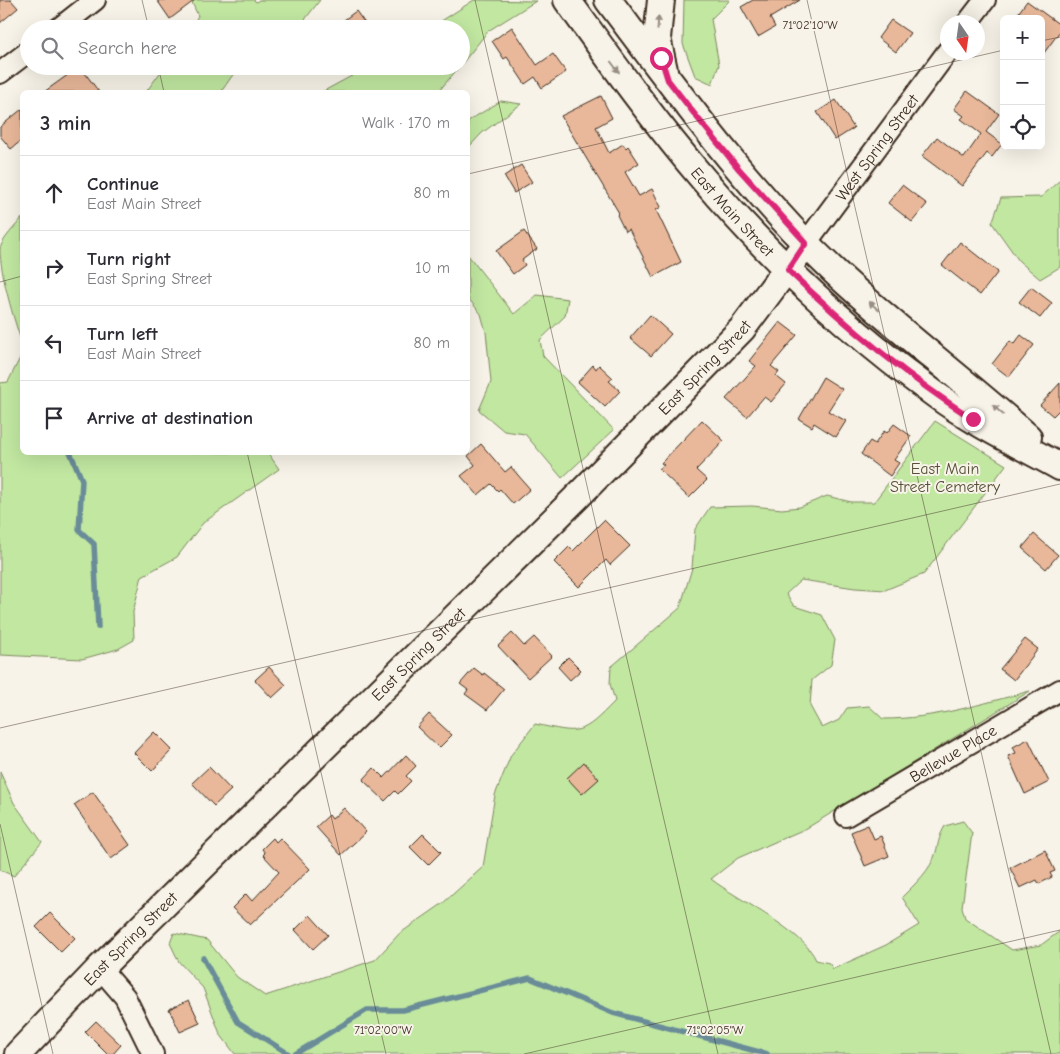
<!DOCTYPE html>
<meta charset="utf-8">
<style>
:root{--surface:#fff;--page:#f2f2f3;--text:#2b2b33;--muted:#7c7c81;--line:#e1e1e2}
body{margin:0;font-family:"Comic Neue",sans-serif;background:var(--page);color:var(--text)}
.controls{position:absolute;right:15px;top:15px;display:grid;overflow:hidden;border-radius:8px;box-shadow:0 5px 20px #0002}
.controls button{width:45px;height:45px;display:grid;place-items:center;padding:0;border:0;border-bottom:1px solid var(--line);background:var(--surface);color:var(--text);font:25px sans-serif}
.compass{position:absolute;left:940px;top:15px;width:45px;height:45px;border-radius:50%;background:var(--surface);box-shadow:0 5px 20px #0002;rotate:167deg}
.stop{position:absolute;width:15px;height:15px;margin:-11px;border:4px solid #db2777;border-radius:50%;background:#fff}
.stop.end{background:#db2777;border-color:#fff;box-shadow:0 1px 5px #0008}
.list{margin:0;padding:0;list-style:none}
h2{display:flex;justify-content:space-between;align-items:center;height:65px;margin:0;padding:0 20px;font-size:21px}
h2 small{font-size:16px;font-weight:400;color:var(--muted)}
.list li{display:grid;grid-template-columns:32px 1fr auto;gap:15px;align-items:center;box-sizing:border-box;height:75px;padding:0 20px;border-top:1px solid var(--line)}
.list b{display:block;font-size:19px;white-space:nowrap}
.list p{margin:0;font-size:16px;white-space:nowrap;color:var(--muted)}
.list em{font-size:16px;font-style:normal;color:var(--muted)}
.icon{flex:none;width:28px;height:28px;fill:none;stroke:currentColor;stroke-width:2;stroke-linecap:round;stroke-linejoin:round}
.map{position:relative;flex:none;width:1060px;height:1054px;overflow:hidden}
.search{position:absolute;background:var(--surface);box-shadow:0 5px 20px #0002;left:20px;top:20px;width:450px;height:55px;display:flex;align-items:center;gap:12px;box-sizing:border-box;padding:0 18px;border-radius:28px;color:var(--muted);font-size:19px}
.panel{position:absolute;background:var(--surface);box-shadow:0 5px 20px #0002;left:20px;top:90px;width:450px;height:365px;border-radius:8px}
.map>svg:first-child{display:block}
.green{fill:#c1e7a1;stroke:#7e8860}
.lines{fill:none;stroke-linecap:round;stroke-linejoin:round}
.stream{stroke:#698c98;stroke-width:5.5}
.building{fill:#e9b89a;stroke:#3b2a1e}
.minor-casing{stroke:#3b2a1e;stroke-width:24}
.major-casing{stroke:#3b2a1e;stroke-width:30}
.minor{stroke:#f7f3e8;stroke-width:20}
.major{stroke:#f7f3e8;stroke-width:26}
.oneway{fill:#998e83}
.route{stroke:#db2777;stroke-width:6}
.ticks{fill:none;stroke:#3b2a1e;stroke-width:1;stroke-opacity:0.45}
.labels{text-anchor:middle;stroke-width:4;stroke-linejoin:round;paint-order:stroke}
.street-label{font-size:16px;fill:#3b2a1e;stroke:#f7f3e8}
.park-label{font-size:16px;fill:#565038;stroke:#f7f3e8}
.ticks-label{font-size:12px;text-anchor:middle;fill:#3b2a1e;stroke:#f7f3e8;stroke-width:4;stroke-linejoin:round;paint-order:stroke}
</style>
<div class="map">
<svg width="1060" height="1054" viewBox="0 0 1060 1054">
<rect width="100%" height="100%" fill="#f7f3e8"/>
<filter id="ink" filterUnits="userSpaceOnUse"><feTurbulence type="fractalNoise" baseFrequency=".02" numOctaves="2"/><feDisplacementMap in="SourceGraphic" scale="10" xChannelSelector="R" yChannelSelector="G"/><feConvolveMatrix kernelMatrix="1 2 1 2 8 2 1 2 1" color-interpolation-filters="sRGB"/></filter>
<g filter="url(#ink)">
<!-- green -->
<path class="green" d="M 191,0 L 254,0 L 256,2 L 259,0 L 320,0 L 303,22 L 294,29 L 190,29 L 198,16 Z
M 474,0 L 536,1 L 488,31 L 461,65 L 461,29 L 429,29 Z
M 684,0 L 730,0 L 711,19 L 719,65 L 712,84 L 695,76 L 683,44 Z
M 165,66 L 244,66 L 232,76 L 221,92 L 146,92 Z
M 370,66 L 460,66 L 438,92 L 322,92 Z
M 501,101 L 521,104 L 482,133 L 468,148 L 468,121 Z
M 1060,180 L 1060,267 L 1040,279 L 1019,261 L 992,223 L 1001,198 L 1041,197 Z
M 22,218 L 22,343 C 14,320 0,274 0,249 C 2,239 16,226 22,218 Z
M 468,255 L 514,314 L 537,295 L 568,299 L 565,316 L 540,340 L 543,356 L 614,430 L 562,478 L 525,434 L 504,431 L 479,410 L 491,382 L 486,332 L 481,314 L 468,298 Z
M 22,354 L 22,452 L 268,453 L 279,469 L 203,523 L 177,557 L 142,576 L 133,612 L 134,640 L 118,649 L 82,659 L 0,655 L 0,383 L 8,382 Z
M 935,421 L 1006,465 L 924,574 L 885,590 L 855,588 L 801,580 L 786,594 L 794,606 L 822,615 L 835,640 L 831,665 L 812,680 L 810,706 L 822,728 L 839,720 L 847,708 L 869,706 L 883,719 C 934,719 981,704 1030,691 L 807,828 L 738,858 L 711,879 C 738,900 804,931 816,960 L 829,963 L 833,969 L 886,945 L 919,925 L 902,897 C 915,884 931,870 936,852 C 939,841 939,836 945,826 L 963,821 L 972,833 L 962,907 L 965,918 L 1012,950 L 1041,945 L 1060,931 L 1060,1054 L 235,1054 L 220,1034 L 203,988 L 179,962 L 170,943 L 174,933 L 207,940 L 237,977 L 265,996 L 375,960 L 399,934 L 442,904 L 483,867 L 495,795 L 511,755 L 535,724 C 581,734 581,736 615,701 L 610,684 L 611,667 L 680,608 L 692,568 L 695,529 L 710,507 L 752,506 L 782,509 L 800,507 L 827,496 L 851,502 L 874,502 Z
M 0,772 L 14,803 L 42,842 L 14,876 L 0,870 Z"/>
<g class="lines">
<!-- stream -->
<path class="stream" d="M 70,452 L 82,480 L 79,530 L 94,544 L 98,627
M 203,958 L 238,1022 L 289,1054
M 295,1054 L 367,1010 L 403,1010 L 530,978 L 613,1013 L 767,1054"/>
</g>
<!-- building -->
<path class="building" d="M 0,0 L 11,0 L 18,8 L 0,23 Z
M 157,0 L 195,0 L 170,19 Z
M 753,0 L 800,0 L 770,18 L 775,27 L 758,37 L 741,7 Z
M 1027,1 L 1060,25 L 1060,31 L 1041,57 L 1041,19 L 1014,19 Z
M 356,11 L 369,29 L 332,29 Z
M 891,20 L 910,33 L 896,52 L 878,38 Z
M 512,27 L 537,65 L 553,54 L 566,72 L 542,88 L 535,77 L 525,84 L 507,57 L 504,59 L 492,41 Z
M 76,69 L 78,72 L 82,69 L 99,92 L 44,92 Z
M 967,91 L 999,114 L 986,132 L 1002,144 L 992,157 L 987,153 L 962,186 L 922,156 L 937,137 L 964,158 L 981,134 L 961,119 L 964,116 L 954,109 Z
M 601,96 L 612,118 L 596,127 L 609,153 L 623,144 L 626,148 L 628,146 L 639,163 L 625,172 L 639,196 L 652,189 L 661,207 L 656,210 L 681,262 L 653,277 L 629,229 L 625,231 L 617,215 L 619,213 L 561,116 Z
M 836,100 L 854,128 L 835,140 L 817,112 Z
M 22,109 L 22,140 L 11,149 L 0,136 L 0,127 Z
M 521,165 L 532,182 L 514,193 L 504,176 Z
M 902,185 L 927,204 L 912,222 L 888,203 Z
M 524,231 L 537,249 L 522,260 L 525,265 L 513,274 L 496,251 Z
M 960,242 L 998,272 L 980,295 L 942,265 Z
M 1031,287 L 1052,303 L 1040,318 L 1019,302 Z
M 650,315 L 671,334 L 651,356 L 630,338 Z
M 780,322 L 797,335 L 771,366 L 779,372 L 776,376 L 786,384 L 771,402 L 764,397 L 747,417 L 726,399 L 756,366 L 749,361 Z
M 1021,335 L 1034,345 L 1009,377 L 992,364 L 1010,341 L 1014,344 Z
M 593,365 L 596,369 L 599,365 L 613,378 L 609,381 L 620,391 L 605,407 L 578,382 Z
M 823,377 L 842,389 L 828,411 L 846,421 L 836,437 L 814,423 L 812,427 L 799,419 Z
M 1060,383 L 1060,409 L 1053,416 L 1040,405 Z
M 702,420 L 724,441 L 696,470 L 707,480 L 689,498 L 659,469 L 664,465 L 661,463 Z
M 894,424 L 911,436 L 894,460 L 899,463 L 890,476 L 861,454 L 870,441 L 875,444 L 884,431 L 887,433 Z
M 481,444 L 505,472 L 511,467 L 530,489 L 513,504 L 500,489 L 498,491 L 491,484 L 478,495 L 461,476 L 475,465 L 468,456 Z
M 604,520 L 630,546 L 610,565 L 606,560 L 579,587 L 554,562 L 569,547 L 573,551 Z
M 1034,534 L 1058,555 L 1046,569 L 1022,548 Z
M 512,633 L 524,646 L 534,637 L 552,656 L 528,678 L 498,646 Z
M 1025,639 L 1038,649 L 1014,680 L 1000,669 Z
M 568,657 L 581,670 L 570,680 L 558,667 Z
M 269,667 L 286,685 L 272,698 L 255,680 Z
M 474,668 L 483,675 L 484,673 L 504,689 L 487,710 L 465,694 L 468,690 L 460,684 Z
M 429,714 L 452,735 L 439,748 L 417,727 Z
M 154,732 L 172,750 L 152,771 L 134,753 Z
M 1028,739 L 1049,782 L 1025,794 L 1008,756 L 1016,753 L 1013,747 Z
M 406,755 L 416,766 L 406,776 L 411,781 L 398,794 L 395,791 L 385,801 L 363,780 L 374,768 L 384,778 Z
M 584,762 L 599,779 L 582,794 L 567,778 Z
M 209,767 L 231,790 L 214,806 L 192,783 Z
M 93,792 L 130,845 L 111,859 L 74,805 Z
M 344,808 L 366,832 L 341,855 L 316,827 L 329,815 L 332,819 Z
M 868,825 L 874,839 L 881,836 L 889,856 L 865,866 L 851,832 Z
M 423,834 L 441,852 L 428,865 L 410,847 Z
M 273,838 L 276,842 L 280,838 L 310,869 L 250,925 L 232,908 L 246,894 L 252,901 L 279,872 L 263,855 L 265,853 L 262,849 Z
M 1045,850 L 1055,871 L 1050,873 L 1052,877 L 1039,884 L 1037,880 L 1020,888 L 1010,868 Z
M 50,913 L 75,938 L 61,952 L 36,927 Z
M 310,915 L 328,935 L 313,949 L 295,930 Z
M 189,1000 L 200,1023 L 180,1032 L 169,1009 Z
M 96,1021 L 121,1045 L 113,1054 L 107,1054 L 85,1032 Z"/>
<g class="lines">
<defs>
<g id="minor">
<path d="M 968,22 L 985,0"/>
<path d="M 58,29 L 95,0"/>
<path d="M 0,73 L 29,51"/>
<path id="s1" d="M 806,243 L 948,51"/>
<path id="s2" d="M 846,816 L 1060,690"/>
<path d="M 100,968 L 125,997 L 153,1054"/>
</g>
<g id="major">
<path id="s3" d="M 567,0 C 611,61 655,123 704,180 C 772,260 851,333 936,395 C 974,423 1018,444 1060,467"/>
<path d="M 608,0 C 679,94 749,191 836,273 C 897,330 965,381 1028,437"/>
<path d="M 661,0 L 657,38 L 664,70"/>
<path id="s4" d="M 18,1054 L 100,968 L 578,496 L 742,329 L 806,243"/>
</g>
</defs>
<!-- minor casing -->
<use href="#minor" class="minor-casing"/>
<!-- major casing -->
<use href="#major" class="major-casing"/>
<!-- minor -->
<use href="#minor" class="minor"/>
<!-- major -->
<use href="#major" class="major"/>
</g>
<!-- one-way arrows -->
<defs><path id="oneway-solid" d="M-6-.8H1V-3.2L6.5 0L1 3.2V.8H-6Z" transform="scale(1.25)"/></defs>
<g class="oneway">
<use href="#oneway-solid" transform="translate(658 23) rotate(-86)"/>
<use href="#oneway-solid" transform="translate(615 67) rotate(53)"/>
<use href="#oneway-solid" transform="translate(874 306) rotate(-139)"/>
<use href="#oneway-solid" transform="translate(998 410) rotate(-138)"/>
</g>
</g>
<g class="lines" filter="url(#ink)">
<!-- route -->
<path class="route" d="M 661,58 L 668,80 L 696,116 L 739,169 L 806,243 L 788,270 C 845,325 906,376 973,419"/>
</g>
<!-- ticks -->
<path class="ticks" d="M 142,0 L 149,29M 475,0 L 718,1054M 807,0 L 1051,1054M 1041,41 L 1060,37M 158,66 L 164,92M 468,174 L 1004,50M 0,282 L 22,276M 247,452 L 386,1054M 0,728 L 1060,484M 0,824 L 53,1054M 524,1054 L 1060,930"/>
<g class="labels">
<!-- street labels -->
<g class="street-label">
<text dy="6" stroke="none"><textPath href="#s1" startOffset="119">West Spring Street</textPath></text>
<text dy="6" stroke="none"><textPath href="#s3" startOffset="269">East Main Street</textPath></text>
<text dy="6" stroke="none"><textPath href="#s4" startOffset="971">East Spring Street</textPath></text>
<text dy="6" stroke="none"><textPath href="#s4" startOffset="566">East Spring Street</textPath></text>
<text dy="6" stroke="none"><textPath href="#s2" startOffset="124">Bellevue Place</textPath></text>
<text dy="6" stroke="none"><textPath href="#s4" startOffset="161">East Spring Street</textPath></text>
</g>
<!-- park labels -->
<g class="park-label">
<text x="945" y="474">East Main<tspan x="945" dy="18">Street Cemetery</tspan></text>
</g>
</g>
<g class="ticks-label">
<text x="810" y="29">71°02'10"W</text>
<text x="383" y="1034">71°02'00"W</text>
<text x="715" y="1034">71°02'05"W</text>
</g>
</svg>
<div class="controls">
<button>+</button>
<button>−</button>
<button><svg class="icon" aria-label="locate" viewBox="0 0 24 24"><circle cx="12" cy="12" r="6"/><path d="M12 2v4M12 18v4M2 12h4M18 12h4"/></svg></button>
</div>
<svg class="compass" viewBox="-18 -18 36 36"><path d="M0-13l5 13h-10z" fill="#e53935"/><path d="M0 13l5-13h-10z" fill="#7c7c81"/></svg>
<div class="stop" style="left:661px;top:58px"></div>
<div class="stop end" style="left:973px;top:419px"></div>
<div class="search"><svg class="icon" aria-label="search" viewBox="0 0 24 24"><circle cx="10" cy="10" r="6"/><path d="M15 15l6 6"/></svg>Search here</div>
<section class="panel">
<h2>3 min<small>Walk · 170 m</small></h2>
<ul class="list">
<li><svg class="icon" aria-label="ahead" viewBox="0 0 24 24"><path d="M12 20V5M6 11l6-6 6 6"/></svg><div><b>Continue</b><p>East Main Street</p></div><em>80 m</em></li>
<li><svg class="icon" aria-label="right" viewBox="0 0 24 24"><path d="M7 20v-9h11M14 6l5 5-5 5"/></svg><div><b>Turn right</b><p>East Spring Street</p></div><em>10 m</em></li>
<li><svg class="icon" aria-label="left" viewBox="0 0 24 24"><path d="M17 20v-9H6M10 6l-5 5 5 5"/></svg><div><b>Turn left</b><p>East Main Street</p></div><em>80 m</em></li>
<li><svg class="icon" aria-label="arrive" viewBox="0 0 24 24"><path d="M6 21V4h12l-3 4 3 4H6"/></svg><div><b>Arrive at destination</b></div></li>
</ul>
</section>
</div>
